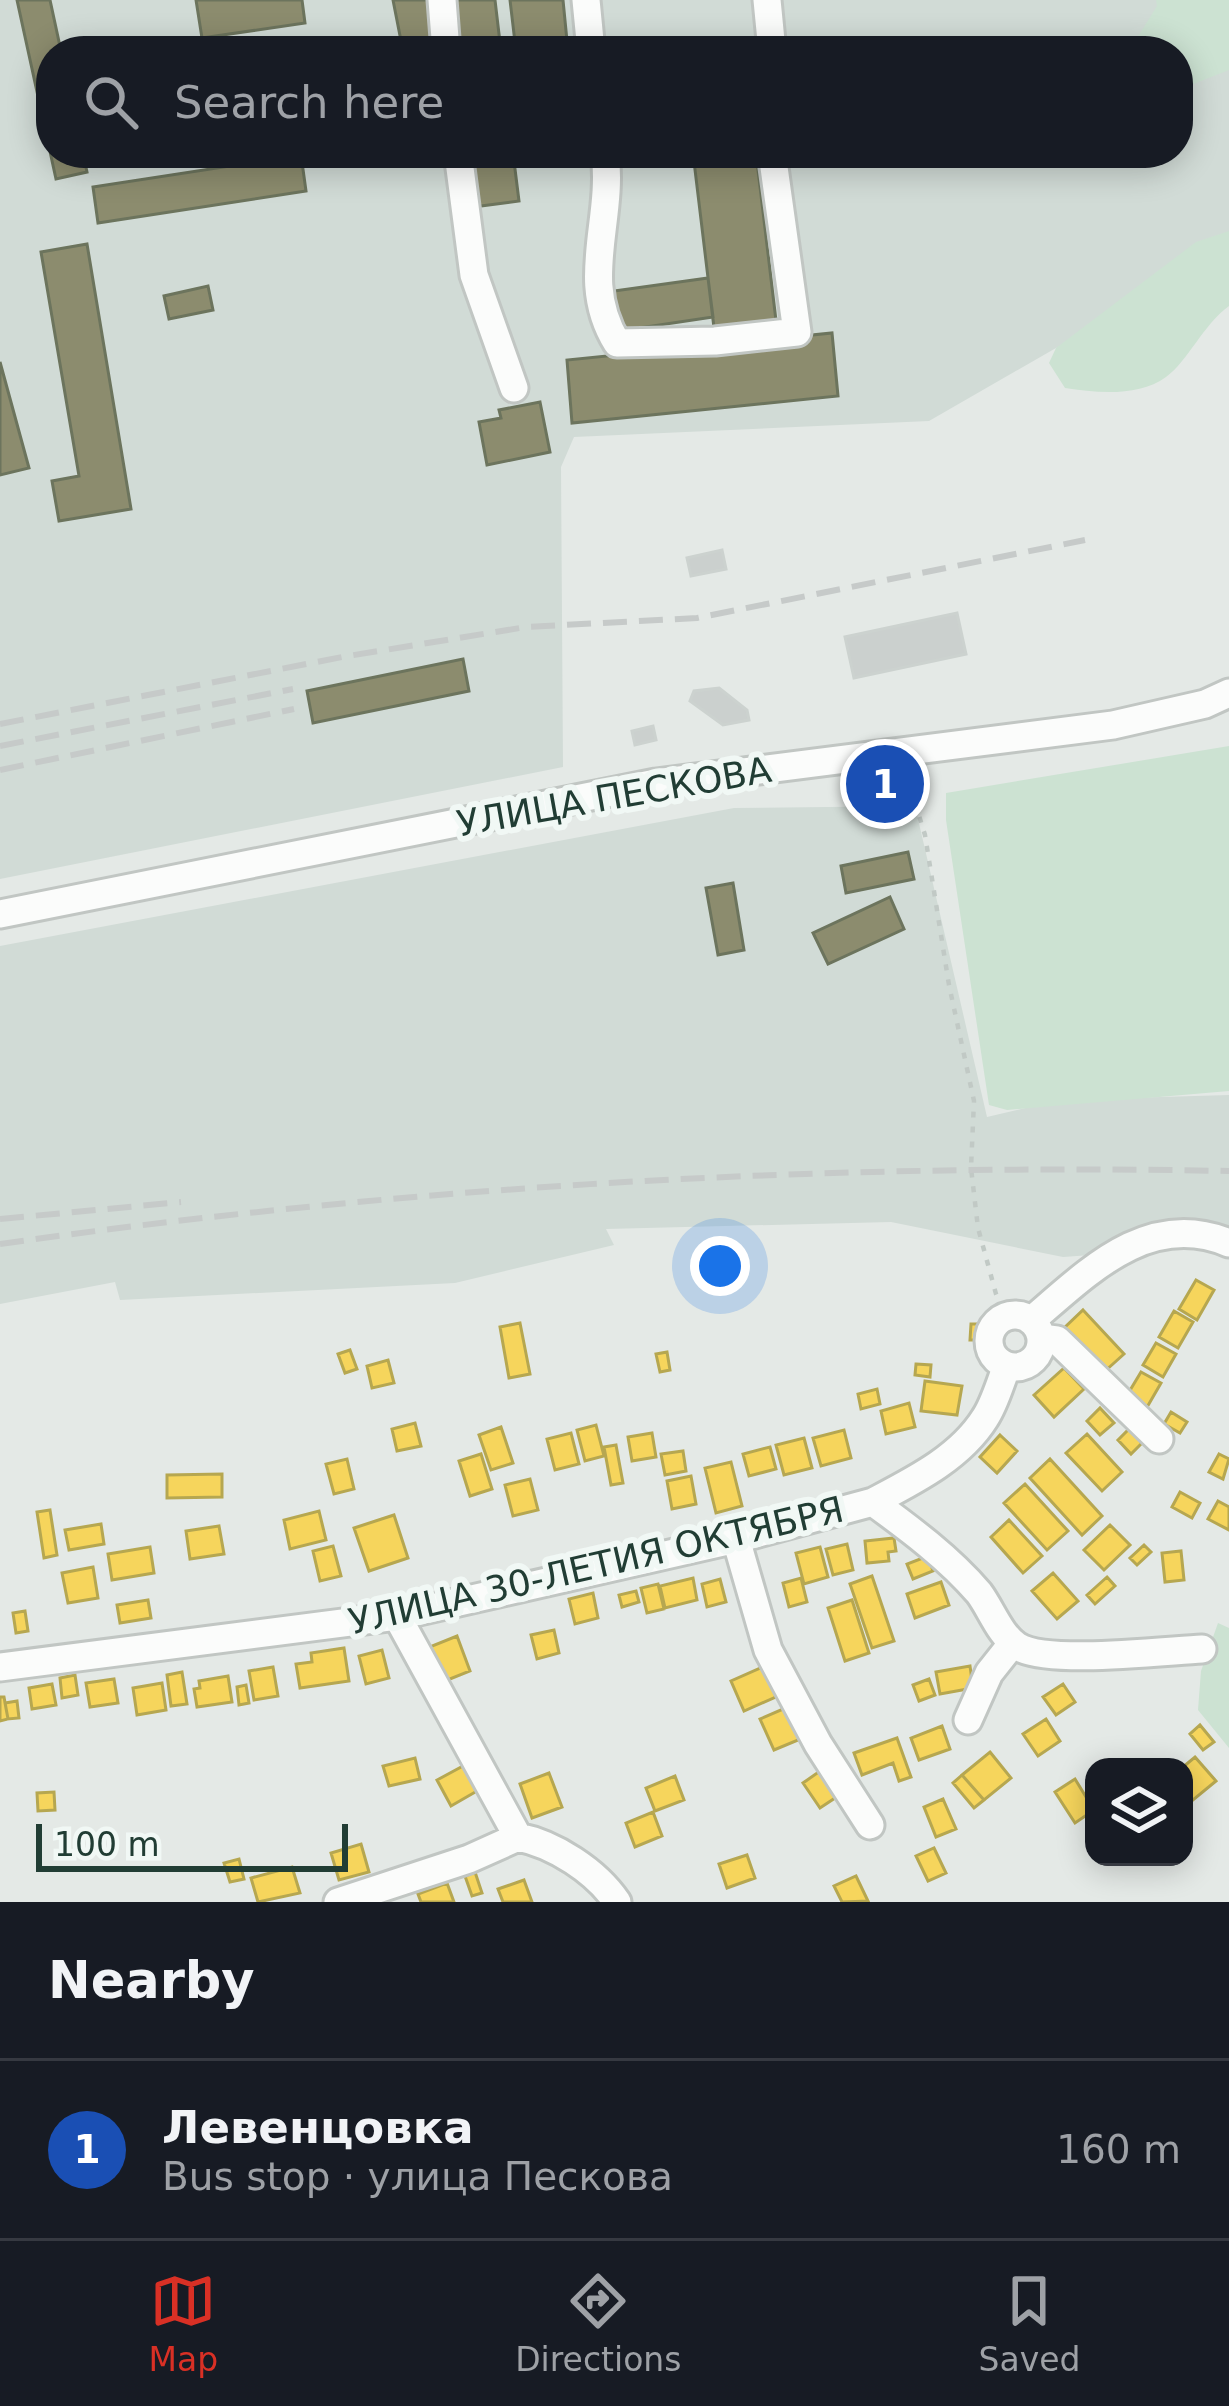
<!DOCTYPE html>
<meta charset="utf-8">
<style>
:root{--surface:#171b24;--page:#20242c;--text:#f1f3f6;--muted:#9ea1a6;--line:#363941;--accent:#d93025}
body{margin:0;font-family:"DejaVu Sans",sans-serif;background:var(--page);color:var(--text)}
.controls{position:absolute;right:36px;bottom:36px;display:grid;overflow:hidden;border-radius:24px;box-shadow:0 6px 30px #0003}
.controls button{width:108px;height:108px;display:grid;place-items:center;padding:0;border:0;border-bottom:3px solid var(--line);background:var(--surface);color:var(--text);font:60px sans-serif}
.scale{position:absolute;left:36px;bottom:30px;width:312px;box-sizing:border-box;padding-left:12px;border:6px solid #213d34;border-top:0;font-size:33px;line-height:42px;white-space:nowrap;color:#213d34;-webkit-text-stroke:9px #f1f8f5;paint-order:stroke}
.you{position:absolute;left:720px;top:1266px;width:42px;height:42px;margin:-30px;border:9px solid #fff;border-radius:50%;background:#1a73e8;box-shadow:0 0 0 18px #1a73e833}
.badge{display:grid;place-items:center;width:78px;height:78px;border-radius:50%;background:var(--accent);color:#fff;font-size:39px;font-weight:700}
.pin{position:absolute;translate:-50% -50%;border:6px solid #fff;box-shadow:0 3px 12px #0006}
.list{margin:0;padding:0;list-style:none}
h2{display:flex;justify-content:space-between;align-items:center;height:156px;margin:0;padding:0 48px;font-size:51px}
h2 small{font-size:39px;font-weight:400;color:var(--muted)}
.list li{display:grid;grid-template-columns:78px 1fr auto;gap:36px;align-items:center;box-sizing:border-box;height:180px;padding:0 48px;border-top:3px solid var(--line)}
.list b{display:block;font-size:45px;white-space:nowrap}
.list p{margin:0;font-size:39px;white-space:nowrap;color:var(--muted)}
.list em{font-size:39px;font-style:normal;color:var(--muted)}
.icon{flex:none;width:66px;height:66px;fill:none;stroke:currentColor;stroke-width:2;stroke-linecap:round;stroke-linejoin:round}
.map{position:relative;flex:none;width:1229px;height:1902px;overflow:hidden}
.search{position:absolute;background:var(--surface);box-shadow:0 6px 30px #0003;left:36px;right:36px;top:36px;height:132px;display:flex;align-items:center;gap:30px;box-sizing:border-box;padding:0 42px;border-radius:48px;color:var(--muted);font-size:45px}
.sheet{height:336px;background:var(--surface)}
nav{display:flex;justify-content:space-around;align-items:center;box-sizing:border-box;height:168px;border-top:3px solid var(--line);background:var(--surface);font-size:33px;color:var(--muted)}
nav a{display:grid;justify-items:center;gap:6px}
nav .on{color:var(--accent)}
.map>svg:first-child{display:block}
.built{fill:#d1dbd6;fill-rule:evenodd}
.green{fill:#cce2d2}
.homes{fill:#f6d55c;stroke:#b6a750;stroke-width:3}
.industry{fill:#8c8c6e;stroke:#6c745d;stroke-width:3}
.building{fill:#cbd0ce;stroke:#ccd2cf;stroke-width:3}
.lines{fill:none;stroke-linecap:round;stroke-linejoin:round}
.minor-casing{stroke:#c1c6c3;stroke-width:33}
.path{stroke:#c1c9c5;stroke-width:4.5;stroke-dasharray:6 9;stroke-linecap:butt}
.minor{stroke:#fbfcfb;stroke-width:27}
.rail{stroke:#c6cac9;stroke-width:6;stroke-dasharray:24 12;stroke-linecap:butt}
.labels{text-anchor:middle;stroke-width:12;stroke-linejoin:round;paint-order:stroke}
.street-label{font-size:36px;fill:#213d34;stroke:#f1f8f5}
</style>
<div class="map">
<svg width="1229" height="1902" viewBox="0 0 1229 1902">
<rect width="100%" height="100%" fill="#e4e9e6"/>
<!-- built -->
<path class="built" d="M 0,0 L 1229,0 L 1229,258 L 1056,348 L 929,421 L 574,437 L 561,467 L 563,767 L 0,879 ZM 51,51 L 1178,51 L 1178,153 L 51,153 Z
M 915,806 L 987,1117 L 1059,1100 L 1229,1095 L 1229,1245 L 1063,1257 L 891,1222 L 606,1229 L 614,1245 L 455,1283 L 120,1300 L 115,1282 L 0,1304 L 0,946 L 734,808 Z"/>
<!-- green -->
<path class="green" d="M 1156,0 L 1229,0 L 1229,70 L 1178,90 L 1178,51 L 1129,51 L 1157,6 Z
M 1229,231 L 1229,306 C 1203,325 1188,361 1166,377 C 1139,397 1097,393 1065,388 L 1049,363 L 1056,348 L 1196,242 Z
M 1229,746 L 1229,1091 L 1007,1110 L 989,1105 L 946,820 L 946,793 Z
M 1218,1623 L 1229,1628 L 1229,1748 L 1198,1710 L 1201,1671 Z"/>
<!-- homes -->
<path class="homes" d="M 1196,1280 L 1214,1290 L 1197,1320 L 1179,1309 Z
M 1083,1310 L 1124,1354 L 1104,1372 L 1063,1329 Z
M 1174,1311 L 1193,1322 L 1178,1348 L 1159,1337 Z
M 520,1323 L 530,1374 L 509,1378 L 500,1327 Z
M 971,1324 L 983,1324 L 982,1340 L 970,1340 Z
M 1156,1343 L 1176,1354 L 1163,1377 L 1143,1365 Z
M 350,1350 L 357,1369 L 345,1373 L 338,1354 Z
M 667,1352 L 670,1370 L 660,1372 L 656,1354 Z
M 388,1360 L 394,1383 L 372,1388 L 367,1366 Z
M 916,1364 L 931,1365 L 930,1377 L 915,1375 Z
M 1064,1368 L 1084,1389 L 1054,1417 L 1034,1395 Z
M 1141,1372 L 1161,1383 L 1146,1409 L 1126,1397 Z
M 925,1381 L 962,1386 L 957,1415 L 921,1411 Z
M 877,1389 L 880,1404 L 861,1409 L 858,1394 Z
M 909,1403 L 915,1427 L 886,1434 L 881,1411 Z
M 1100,1408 L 1114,1423 L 1100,1435 L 1087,1421 Z
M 1171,1412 L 1187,1422 L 1180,1433 L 1164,1424 Z
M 415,1423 L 421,1446 L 397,1451 L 392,1429 Z
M 596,1425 L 604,1456 L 585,1461 L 577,1430 Z
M 501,1427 L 513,1463 L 491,1470 L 479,1435 Z
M 1129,1429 L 1142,1443 L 1131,1454 L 1118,1440 Z
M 844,1430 L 851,1458 L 821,1466 L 813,1438 Z
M 571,1433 L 579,1464 L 555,1470 L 547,1439 Z
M 652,1433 L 656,1457 L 632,1461 L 628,1437 Z
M 1087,1434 L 1122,1472 L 1102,1491 L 1066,1453 Z
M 1000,1435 L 1017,1451 L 997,1473 L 980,1457 Z
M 804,1438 L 812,1468 L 784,1475 L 776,1445 Z
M 616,1445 L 623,1483 L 611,1485 L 604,1447 Z
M 770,1447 L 776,1469 L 749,1476 L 743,1454 Z
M 683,1451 L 686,1471 L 665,1475 L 661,1454 Z
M 481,1454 L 492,1489 L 470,1496 L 459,1461 Z
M 1219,1454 L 1229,1459 L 1223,1479 L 1209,1472 Z
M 347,1459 L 354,1489 L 334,1494 L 326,1464 Z
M 1050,1459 L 1102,1516 L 1082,1535 L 1030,1478 Z
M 731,1462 L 742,1506 L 716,1513 L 705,1468 Z
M 222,1474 L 222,1497 L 167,1498 L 167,1475 Z
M 691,1476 L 696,1504 L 672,1509 L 667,1481 Z
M 530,1479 L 538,1510 L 513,1516 L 505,1485 Z
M 1025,1484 L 1068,1531 L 1047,1550 L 1004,1503 Z
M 1180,1492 L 1200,1503 L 1192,1518 L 1172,1507 Z
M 1218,1501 L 1229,1507 L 1229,1530 L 1208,1519 Z
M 50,1510 L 57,1555 L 44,1558 L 37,1512 Z
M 319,1511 L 326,1540 L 290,1549 L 284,1520 Z
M 394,1515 L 408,1558 L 369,1571 L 354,1528 Z
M 1009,1520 L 1042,1556 L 1023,1573 L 991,1537 Z
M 101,1524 L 104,1544 L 69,1550 L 65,1530 Z
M 1110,1525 L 1130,1545 L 1104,1570 L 1084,1550 Z
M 219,1526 L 224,1554 L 190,1559 L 186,1531 Z
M 894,1538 L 896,1551 L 888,1552 L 889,1561 L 867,1563 L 865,1541 Z
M 847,1544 L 853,1570 L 833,1575 L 826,1549 Z
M 1144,1545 L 1151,1552 L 1137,1565 L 1130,1558 Z
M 333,1546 L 341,1576 L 320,1581 L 313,1551 Z
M 150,1547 L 154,1573 L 112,1580 L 108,1554 Z
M 820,1547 L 828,1577 L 804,1584 L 796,1553 Z
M 1181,1551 L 1184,1580 L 1165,1582 L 1162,1553 Z
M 928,1556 L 933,1571 L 913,1579 L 907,1564 Z
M 93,1567 L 98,1598 L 68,1603 L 62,1573 Z
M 1053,1573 L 1078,1601 L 1057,1619 L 1032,1591 Z
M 872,1576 L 894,1641 L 872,1648 L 850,1584 Z
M 1107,1577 L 1115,1586 L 1095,1604 L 1087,1595 Z
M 693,1578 L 697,1600 L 665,1608 L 660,1586 Z
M 801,1578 L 807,1602 L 789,1607 L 783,1583 Z
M 720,1579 L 726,1602 L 707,1607 L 702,1584 Z
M 941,1582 L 949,1605 L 915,1618 L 907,1594 Z
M 658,1584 L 664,1609 L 647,1613 L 641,1588 Z
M 636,1591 L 639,1602 L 622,1607 L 619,1595 Z
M 593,1593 L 598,1618 L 575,1624 L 569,1599 Z
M 148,1600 L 151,1618 L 120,1623 L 117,1605 Z
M 852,1600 L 869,1653 L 845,1661 L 828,1608 Z
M 25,1611 L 28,1631 L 16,1633 L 13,1613 Z
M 554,1630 L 559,1653 L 537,1659 L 531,1635 Z
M 457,1636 L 470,1671 L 440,1683 L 427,1648 Z
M 344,1648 L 349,1681 L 300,1688 L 296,1664 L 312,1662 L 311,1653 Z
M 382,1650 L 389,1678 L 366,1684 L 359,1656 Z
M 765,1666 L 778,1696 L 744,1711 L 731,1681 Z
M 970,1666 L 973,1688 L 940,1694 L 936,1672 Z
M 273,1667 L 278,1696 L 254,1700 L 249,1671 Z
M 182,1672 L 187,1704 L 171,1706 L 167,1675 Z
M 75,1675 L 78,1695 L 62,1698 L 60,1678 Z
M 228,1676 L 232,1702 L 197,1707 L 194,1689 L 200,1688 L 199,1681 Z
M 114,1679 L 118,1703 L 90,1707 L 86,1683 Z
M 929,1679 L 935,1695 L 919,1701 L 913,1685 Z
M 162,1683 L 166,1710 L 137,1715 L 133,1688 Z
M 52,1684 L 56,1705 L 32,1709 L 29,1688 Z
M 1063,1684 L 1075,1702 L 1056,1715 L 1043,1697 Z
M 246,1685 L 249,1703 L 239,1705 L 237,1687 Z
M 0,1697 L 4,1697 L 8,1719 L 0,1721 Z
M 17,1701 L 19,1718 L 8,1719 L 5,1703 Z
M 790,1706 L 803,1738 L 774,1750 L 760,1719 Z
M 1046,1719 L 1060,1741 L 1038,1756 L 1023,1734 Z
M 1200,1725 L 1214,1742 L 1203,1750 L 1190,1734 Z
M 942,1726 L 950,1749 L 919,1760 L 911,1738 Z
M 897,1738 L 911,1777 L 899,1781 L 893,1763 L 862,1775 L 854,1753 Z
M 990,1752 L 1011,1778 L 984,1800 L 962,1775 Z
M 1195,1757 L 1216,1781 L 1193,1800 L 1184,1789 L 1183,1767 Z
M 415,1758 L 420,1779 L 389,1786 L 383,1766 Z
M 463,1766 L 477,1791 L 451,1806 L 437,1780 Z
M 820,1771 L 838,1796 L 820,1808 L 803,1783 Z
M 549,1773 L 562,1807 L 532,1818 L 520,1784 Z
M 962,1775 L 984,1800 L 974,1808 L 953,1783 Z
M 675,1776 L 684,1800 L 655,1811 L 646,1788 Z
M 1075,1779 L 1094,1810 L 1075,1823 L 1055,1792 Z
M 54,1792 L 55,1810 L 38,1811 L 37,1793 Z
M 943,1799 L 956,1829 L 936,1837 L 924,1807 Z
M 653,1812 L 662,1836 L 635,1847 L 626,1823 Z
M 361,1844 L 369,1872 L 339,1880 L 331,1853 Z
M 934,1848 L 946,1873 L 928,1881 L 916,1856 Z
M 747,1855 L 755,1878 L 727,1888 L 719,1864 Z
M 239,1859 L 244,1879 L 230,1882 L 224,1863 Z
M 292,1867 L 300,1893 L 258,1902 L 251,1878 Z
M 475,1872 L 482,1893 L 472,1896 L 465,1876 Z
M 856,1876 L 868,1901 L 842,1902 L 834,1886 Z
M 524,1880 L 532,1902 L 503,1902 L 498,1889 Z
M 447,1883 L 454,1902 L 421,1902 L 418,1894 Z"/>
<!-- industry -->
<path class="industry" d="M 17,0 L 50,0 L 61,51 L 51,51 L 51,153 L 83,153 L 87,172 L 56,179 Z
M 196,0 L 302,0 L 305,23 L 202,38 Z
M 393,0 L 432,0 L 441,51 L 403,51 Z
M 448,0 L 495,0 L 501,51 L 454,51 Z
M 510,0 L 563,0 L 568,51 L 516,51 Z
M 467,153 L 513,153 L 519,201 L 473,207 Z
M 693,153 L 756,153 L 777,329 L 715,336 Z
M 301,155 L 306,191 L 98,223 L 93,187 Z
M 87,244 L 131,509 L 59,521 L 52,481 L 79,476 L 41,252 Z
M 708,278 L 713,317 L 619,331 L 614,291 Z
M 208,286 L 213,310 L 169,319 L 164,296 Z
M 832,333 L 838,396 L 572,423 L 567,360 Z
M 0,362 L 29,468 L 0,475 Z
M 540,402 L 550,452 L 487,465 L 479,422 L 501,418 L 499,410 Z
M 463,659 L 469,691 L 313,723 L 307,691 Z
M 908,852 L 914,879 L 846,893 L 841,866 Z
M 733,883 L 744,950 L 718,955 L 706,888 Z
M 890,897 L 904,929 L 828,964 L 813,933 Z"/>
<!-- building -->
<path class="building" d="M 722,550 L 726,569 L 691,576 L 687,558 Z
M 957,613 L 966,654 L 854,678 L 845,637 Z
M 719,688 L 747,710 L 749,720 L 723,725 L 690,701 L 694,691 Z
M 653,726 L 656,740 L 635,745 L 632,731 Z"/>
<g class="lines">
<defs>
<path id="minor" d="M 442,0 L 446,51
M 586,0 L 591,51
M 767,0 L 772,51
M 458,153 L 474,275 L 514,388
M 605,153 C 614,222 578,280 617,343 L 715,341 L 797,332 L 772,153
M 0,914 L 656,783 L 1113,725 L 1205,704 L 1229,693
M989 1341a26 26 0 1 1 52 0a26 26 0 1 1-52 0Z
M 1032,1320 C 1088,1272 1149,1209 1229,1243
M 1041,1338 L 1057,1340 L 1159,1439
M 873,1502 C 913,1481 960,1458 985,1418 C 995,1403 1000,1383 1007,1366
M 736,1539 L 768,1650 L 818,1744 L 870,1825
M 397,1616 L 518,1837 C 554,1844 596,1871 617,1902
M 0,1667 L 397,1616 L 736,1539 L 873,1502 C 910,1529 949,1558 979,1593 C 991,1609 1000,1635 1017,1646 C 1046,1665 1163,1651 1202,1649
M 968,1720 L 989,1673 L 1012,1644
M 338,1902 L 469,1859 L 518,1837"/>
</defs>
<!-- minor casing -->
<use href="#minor" class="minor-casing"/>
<!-- path -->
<path class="path" d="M 906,774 L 925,835 L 949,985 L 974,1101 L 971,1168 L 978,1228 L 996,1294 L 1006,1316"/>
<!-- minor -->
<use href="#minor" class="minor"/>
<!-- rail -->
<path class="rail" d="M 0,724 L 342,657 L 526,627 L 697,618 L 1085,540
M 0,746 L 293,689
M 0,770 L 294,709
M 0,1219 L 181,1202
M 0,1244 C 408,1186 817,1163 1229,1171"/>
</g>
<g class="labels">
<!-- street labels -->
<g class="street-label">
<text transform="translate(614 796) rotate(-10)" y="13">УЛИЦА ПЕСКОВА</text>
<text transform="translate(596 1565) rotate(-13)" y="13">УЛИЦА 30-ЛЕТИЯ ОКТЯБРЯ</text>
</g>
</g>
</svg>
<div class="controls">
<button><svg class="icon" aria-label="layers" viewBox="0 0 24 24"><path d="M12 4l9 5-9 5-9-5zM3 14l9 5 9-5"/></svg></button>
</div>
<div class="scale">100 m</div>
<div class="you"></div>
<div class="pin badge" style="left:885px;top:784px;background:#1a4fb4">1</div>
<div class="search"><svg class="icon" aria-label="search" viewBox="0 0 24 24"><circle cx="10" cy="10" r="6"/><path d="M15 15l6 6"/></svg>Search here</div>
</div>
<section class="sheet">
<h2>Nearby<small></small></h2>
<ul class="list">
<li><span class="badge" style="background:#1a4fb4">1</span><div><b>Левенцовка</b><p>Bus stop · улица Пескова</p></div><em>160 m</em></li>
</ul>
</section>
<nav>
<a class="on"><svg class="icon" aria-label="map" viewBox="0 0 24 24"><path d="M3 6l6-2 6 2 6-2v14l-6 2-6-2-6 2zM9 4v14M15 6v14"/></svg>Map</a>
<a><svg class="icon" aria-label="directions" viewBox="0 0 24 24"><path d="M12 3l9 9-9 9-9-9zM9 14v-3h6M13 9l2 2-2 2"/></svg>Directions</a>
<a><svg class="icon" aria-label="saved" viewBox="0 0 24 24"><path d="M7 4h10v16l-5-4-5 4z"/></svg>Saved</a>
</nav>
